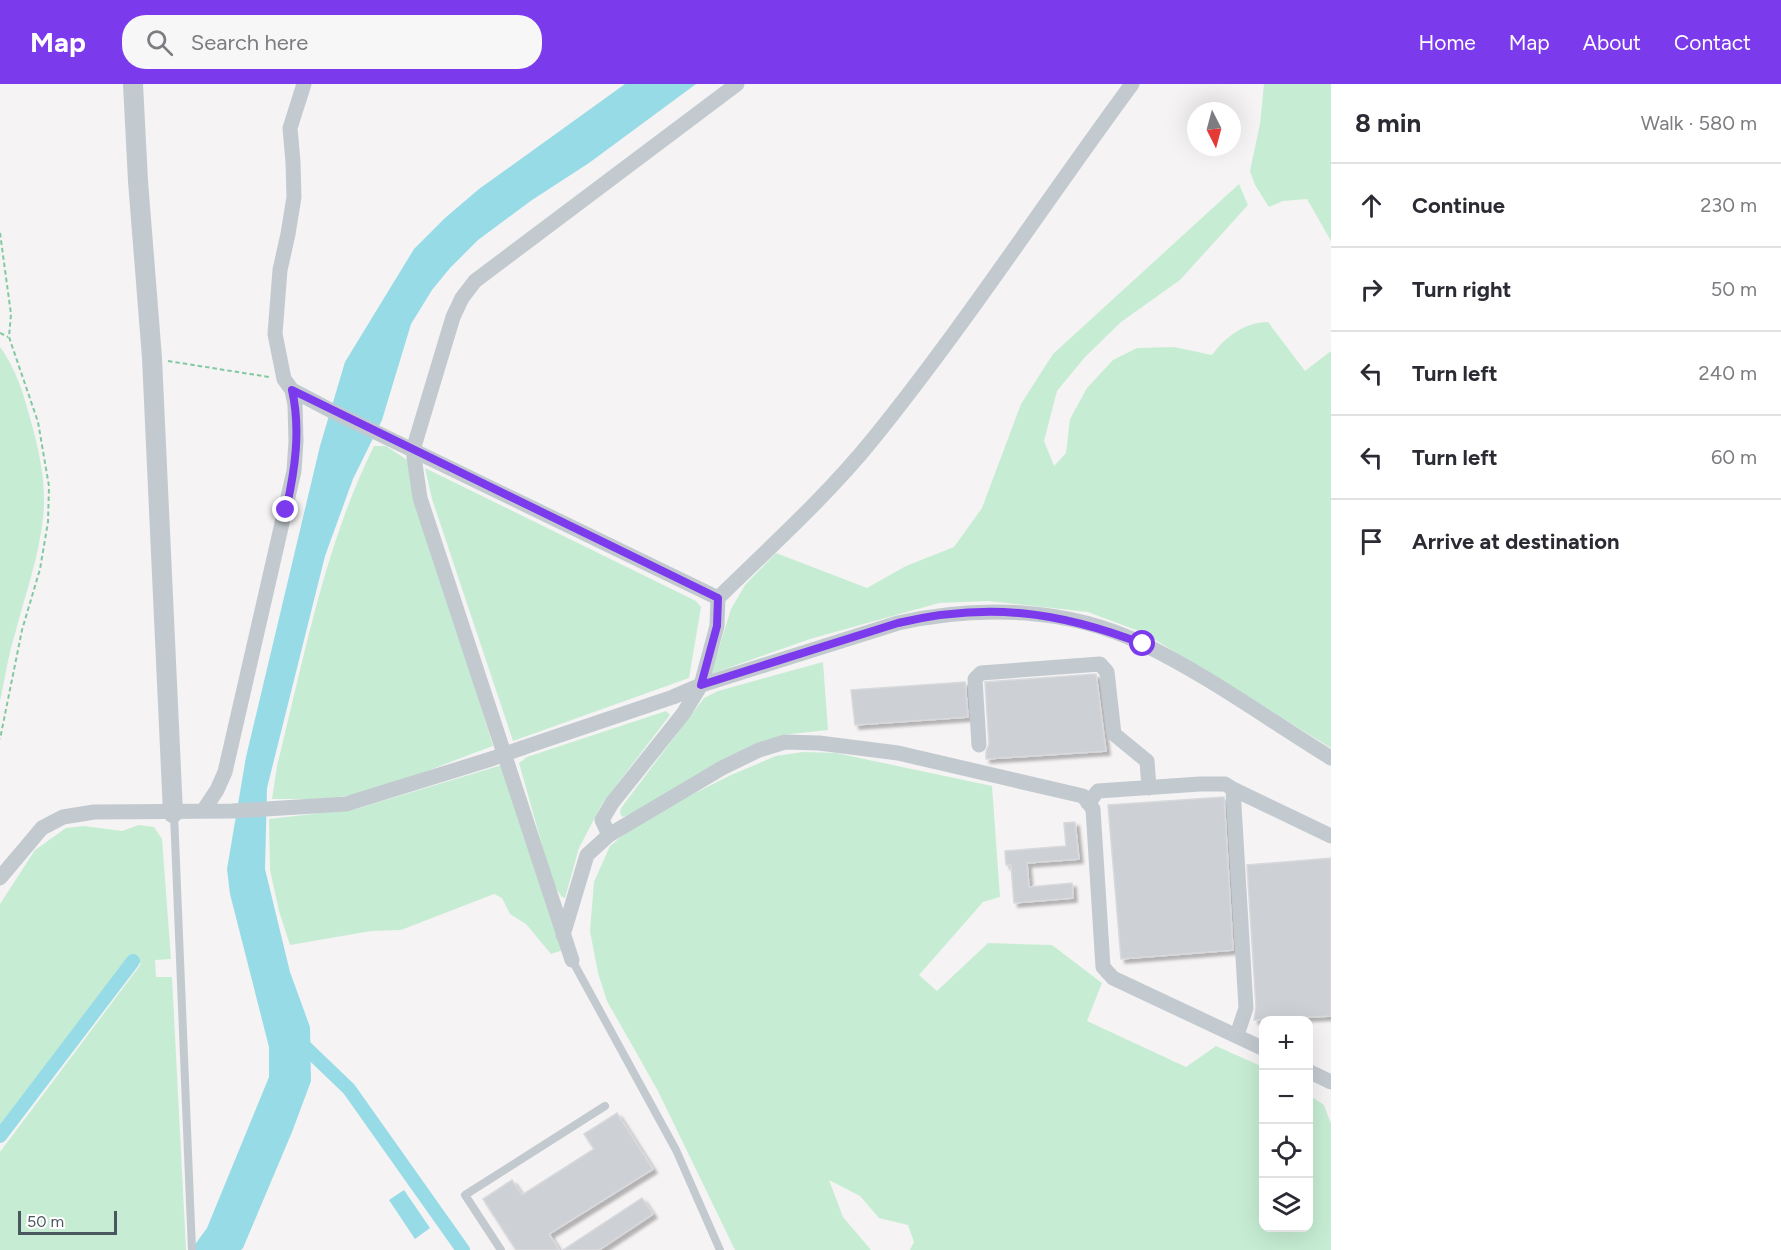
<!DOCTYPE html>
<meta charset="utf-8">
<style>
:root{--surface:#fff;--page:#f7f7f7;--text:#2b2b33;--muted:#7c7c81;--line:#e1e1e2;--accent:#7c3aed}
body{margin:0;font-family:Figtree,sans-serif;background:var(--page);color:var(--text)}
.controls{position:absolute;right:18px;bottom:18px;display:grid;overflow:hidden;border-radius:12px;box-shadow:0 6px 24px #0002}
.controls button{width:54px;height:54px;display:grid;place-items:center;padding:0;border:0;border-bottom:2px solid var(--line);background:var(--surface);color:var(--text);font:30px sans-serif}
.compass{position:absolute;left:1187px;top:18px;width:54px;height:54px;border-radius:50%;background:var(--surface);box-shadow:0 6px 24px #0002;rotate:174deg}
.scale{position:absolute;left:18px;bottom:15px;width:99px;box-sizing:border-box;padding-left:6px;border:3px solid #4b575f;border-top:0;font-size:16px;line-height:21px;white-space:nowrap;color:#4b575f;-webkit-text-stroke:4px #fff;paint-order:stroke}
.stop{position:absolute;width:18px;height:18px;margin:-14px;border:4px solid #7c3aed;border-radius:50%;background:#fff}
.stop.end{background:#7c3aed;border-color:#fff;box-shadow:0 2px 6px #0008}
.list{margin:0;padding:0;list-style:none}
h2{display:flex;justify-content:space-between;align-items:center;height:78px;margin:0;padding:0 24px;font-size:26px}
h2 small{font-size:20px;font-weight:400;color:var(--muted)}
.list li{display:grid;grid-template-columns:39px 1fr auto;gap:18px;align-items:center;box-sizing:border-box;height:84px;padding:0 24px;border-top:2px solid var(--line)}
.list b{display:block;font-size:22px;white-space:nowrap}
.list em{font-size:20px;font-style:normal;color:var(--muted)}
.icon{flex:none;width:33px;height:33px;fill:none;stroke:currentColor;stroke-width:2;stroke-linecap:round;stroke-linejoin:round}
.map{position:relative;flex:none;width:1331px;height:1166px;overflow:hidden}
header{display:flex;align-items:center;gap:36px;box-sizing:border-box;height:84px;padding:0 30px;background:var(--accent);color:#fff}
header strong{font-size:28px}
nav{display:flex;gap:33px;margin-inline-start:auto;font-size:21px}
.search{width:420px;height:54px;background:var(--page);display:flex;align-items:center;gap:15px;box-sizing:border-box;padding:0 21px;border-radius:24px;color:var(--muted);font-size:22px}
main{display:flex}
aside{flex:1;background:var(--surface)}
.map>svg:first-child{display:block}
.green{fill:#c6edd3}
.water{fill:#97dbe7}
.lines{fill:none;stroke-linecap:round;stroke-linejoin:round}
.canal{stroke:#97dbe7;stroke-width:14}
.building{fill:#cdd0d4;stroke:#d7d9dd;stroke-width:1.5;filter:url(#shadow)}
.path{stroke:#80c9a1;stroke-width:2;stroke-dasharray:4.5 3;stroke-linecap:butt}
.service{stroke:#c2cad0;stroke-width:8}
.minor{stroke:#c2cad0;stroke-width:15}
.tertiary{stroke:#c2cad0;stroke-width:20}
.minor-bridge{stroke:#c2cad0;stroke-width:15}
.route{stroke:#7c3aed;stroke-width:8}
</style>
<header>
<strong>Map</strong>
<div class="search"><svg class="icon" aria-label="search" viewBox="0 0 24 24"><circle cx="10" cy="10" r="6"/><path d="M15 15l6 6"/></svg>Search here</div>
<nav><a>Home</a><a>Map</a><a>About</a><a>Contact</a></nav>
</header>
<main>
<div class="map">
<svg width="1331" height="1166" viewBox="0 0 1331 1166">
<defs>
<filter id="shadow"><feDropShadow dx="4" dy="4" stdDeviation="1.5" flood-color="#0004"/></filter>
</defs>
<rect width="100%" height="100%" fill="#f5f3f3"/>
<!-- green -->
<path class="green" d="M 1264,0 L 1331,0 L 1331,157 L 1307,115 L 1283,117 L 1269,123 L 1255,101 L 1250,87 L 1260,40 Z
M 1239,100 L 1248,121 L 1180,196 L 1121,238 L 1085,273 L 1057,307 L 1044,357 L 1054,382 L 1066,369 L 1070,335 L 1087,304 L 1113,276 L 1137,264 L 1174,263 L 1212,271 C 1225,253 1245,238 1268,238 L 1305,287 L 1331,267 L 1331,664 L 1144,549 L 1088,528 L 988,517 L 939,519 L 810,555 L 711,590 L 731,525 L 745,501 L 776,469 L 867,504 L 906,482 L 954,463 L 982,424 L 1021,320 L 1053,270 Z
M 0,263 C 16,285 23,308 30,334 C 39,365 47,401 43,434 C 39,473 25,511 15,550 C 8,572 5,595 0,617 Z
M 374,362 L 386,362 L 407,376 L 433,468 L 493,662 C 446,679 399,700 350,711 C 325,716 298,715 272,715 L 277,682 C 304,575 324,463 374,362 Z
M 425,384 L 696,517 L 701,523 L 689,594 L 513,657 L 432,415 Z
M 823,578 L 828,646 L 782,651 L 633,730 L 622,733 L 620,729 L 621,724 L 704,614 L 718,607 Z
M 666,627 L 670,631 L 602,720 L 579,764 L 565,814 L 562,813 L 553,800 L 519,679 L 527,673 Z
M 803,668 L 836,669 L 992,702 L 1000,813 L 983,818 L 919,891 L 937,907 L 988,859 L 1052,861 L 1102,899 L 1087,937 L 1186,983 L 1216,962 L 1263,983 L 1264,1144 L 1308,1144 L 1309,1011 L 1324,1021 L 1331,1040 L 1331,1166 L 910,1166 L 914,1158 L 908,1141 L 879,1134 L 860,1112 L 829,1096 L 843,1133 L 871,1166 L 735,1166 L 658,1007 L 607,917 L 598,889 L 590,847 L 594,798 L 610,762 L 627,748 L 683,715 L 731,691 L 776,672 Z
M 502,681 L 563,866 L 551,870 L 526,840 L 510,830 L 502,814 L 494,810 L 401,846 L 371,847 L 290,861 L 279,827 L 270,786 L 269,735 L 356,725 Z
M 139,741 L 154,743 L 162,755 L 171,875 L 155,876 L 156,893 L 172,893 L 186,1166 L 0,1166 L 0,1068 L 141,880 L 130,870 L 0,1041 L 0,820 L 35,766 L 66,744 L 84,742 L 122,747 Z"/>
<!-- water -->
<path class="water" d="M 625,0 L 696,0 L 589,79 L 532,116 L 478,156 L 450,184 L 432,206 L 411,240 L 382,336 L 353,395 L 325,472 L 267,704 L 265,785 L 290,888 L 310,943 L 311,997 L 292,1048 L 243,1164 L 241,1166 L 191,1166 L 207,1144 L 269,993 L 269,963 L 230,810 L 227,785 L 246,673 L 320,362 L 345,278 L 414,165 L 445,134 L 479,105 Z
M 404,1106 L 430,1144 L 415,1155 L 389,1116 Z"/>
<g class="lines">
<!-- canal -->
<path class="canal" d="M 300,958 L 349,1005 L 463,1166
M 0,1052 L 133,877"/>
</g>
<!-- building -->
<path class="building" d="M 1096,590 L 1106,667 L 986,675 L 986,668 L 989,660 L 985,598 Z
M 965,598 L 968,633 L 855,641 L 851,606 Z
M 1224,713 L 1233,866 L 1121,875 L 1108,721 Z
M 1075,738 L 1079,775 L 1027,779 L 1029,803 L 1072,799 L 1073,814 L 1014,819 L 1011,781 L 1006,781 L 1005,767 L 1066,762 L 1064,739 Z
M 1331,774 L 1331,932 L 1254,936 L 1256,923 L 1247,781 Z
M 617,1029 L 653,1085 L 549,1150 L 559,1166 L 516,1166 L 483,1115 L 512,1096 L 522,1111 L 594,1065 L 584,1050 Z
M 642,1114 L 653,1130 L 599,1166 L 563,1166 Z"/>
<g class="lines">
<!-- path -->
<path class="path" d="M 0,149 L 11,230 L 9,253 L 38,338 L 49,402 L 48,438 L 40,485 L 22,546 L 0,655
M 0,249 L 8,253
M 168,277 L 269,293"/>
<!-- service -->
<path class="service" d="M 174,730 L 192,1166
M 572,876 L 676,1066 L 720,1166
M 501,1166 L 465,1111 L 605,1022"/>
<!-- minor -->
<path class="minor" d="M 292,306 L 332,327 L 718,514
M 979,661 L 975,595 L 981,589 L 1100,580 L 1107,588 L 1114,650 L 1147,677 L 1149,704
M 522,664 L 673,613 L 701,601 L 898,539 C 978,521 1068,523 1143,560 C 1209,592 1269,636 1331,674
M 1233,705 L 1331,752
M 1088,719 L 1098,707 L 1200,700 L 1225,700 L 1233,705 L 1246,924 L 1237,951
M 203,727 L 217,706 L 225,688 L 294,387 L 296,357 L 295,321 L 292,306 L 284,295 L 275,250 L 280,186 L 288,150 L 294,113 L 293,78 L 290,44 L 304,0
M 609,751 L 602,736 L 612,719 L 683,630 L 701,601 L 717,542 L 718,514 C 770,463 827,412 873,355 C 965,241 1045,118 1132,0
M 0,794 L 42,744 L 63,733 L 94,728 L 232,727 L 346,720 L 491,675
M 563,851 L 587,771 L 609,751 L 722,684 L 759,666 L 785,658 L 819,659 L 898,669 L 1083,712 L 1093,725 L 1103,883 L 1113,894 L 1264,965
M 572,876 L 420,414 L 413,366 L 453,233 L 462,214 L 475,197 L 737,0
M 1308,987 L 1331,998"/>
<!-- tertiary -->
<path class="tertiary" d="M 133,0 L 138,97 L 152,274 L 173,729"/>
<!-- minor-bridge -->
<path class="minor-bridge" d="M 491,675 L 522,664"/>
</g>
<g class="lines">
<!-- route -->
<path class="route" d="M 286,426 C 295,386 301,346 292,306 L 718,514 L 717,542 L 701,601 L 898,539 C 987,518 1058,527 1143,560"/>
</g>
</svg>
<div class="controls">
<button>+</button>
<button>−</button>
<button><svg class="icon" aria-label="locate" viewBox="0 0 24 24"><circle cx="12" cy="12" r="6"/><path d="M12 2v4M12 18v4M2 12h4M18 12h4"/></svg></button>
<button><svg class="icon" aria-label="layers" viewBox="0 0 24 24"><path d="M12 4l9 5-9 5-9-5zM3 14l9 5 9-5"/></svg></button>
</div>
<svg class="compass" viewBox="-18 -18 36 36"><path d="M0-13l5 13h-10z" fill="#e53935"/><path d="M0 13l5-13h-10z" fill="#7c7c81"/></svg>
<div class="scale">50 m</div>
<div class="stop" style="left:1143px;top:560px"></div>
<div class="stop end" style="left:286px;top:426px"></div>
</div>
<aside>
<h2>8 min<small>Walk · 580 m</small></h2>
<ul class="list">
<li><svg class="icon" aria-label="ahead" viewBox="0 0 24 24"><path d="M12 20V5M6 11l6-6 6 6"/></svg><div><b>Continue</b></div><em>230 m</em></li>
<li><svg class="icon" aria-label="right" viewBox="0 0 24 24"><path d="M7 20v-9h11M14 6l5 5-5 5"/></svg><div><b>Turn right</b></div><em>50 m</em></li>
<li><svg class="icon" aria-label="left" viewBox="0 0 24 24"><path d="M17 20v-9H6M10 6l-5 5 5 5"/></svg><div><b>Turn left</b></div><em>240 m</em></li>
<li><svg class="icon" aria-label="left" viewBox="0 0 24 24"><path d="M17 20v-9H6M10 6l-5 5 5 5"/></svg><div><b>Turn left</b></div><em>60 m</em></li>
<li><svg class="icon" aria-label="arrive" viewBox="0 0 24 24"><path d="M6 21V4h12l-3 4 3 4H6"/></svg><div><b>Arrive at destination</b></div></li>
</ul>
</aside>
</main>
